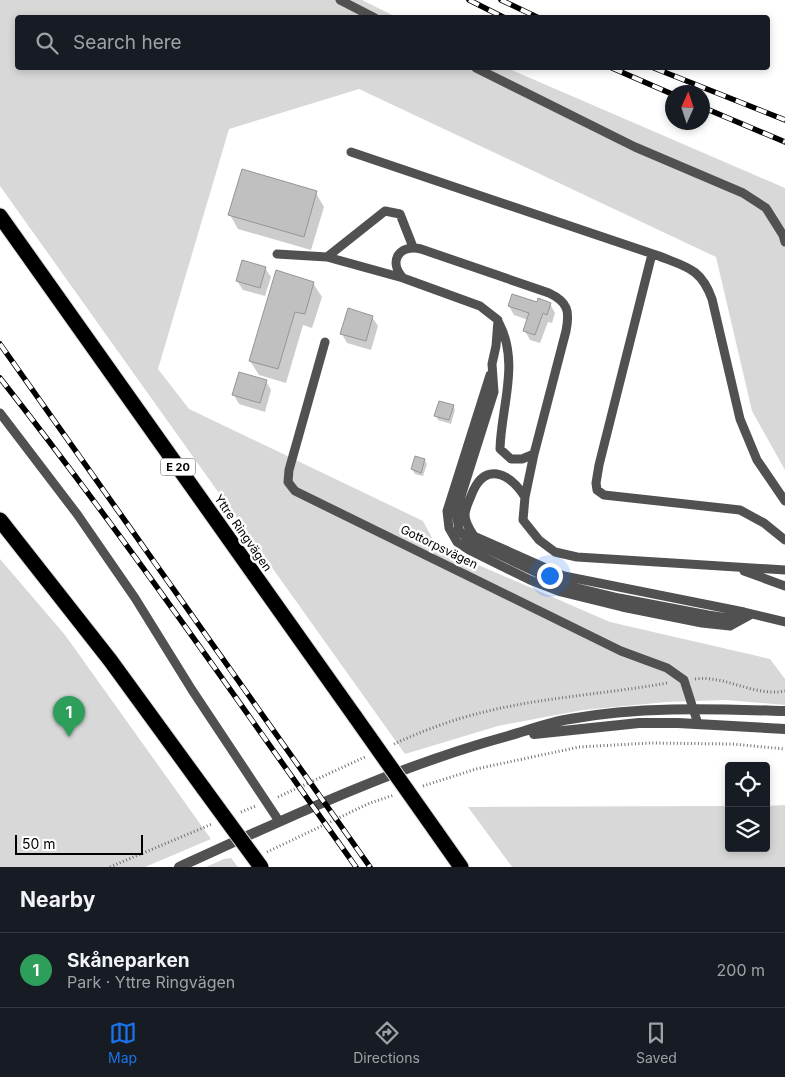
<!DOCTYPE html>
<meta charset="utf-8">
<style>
:root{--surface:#171b24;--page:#242831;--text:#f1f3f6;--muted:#9ea1a6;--line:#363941;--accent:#1a73e8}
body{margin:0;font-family:Inter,sans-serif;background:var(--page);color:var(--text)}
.controls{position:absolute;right:15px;bottom:15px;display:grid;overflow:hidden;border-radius:5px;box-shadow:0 2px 8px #0003}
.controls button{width:45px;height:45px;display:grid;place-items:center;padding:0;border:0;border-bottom:1px solid var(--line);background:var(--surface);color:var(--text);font:25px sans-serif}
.compass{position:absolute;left:665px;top:85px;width:45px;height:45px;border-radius:50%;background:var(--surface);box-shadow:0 2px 8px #0003;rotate:3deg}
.scale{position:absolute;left:15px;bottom:12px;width:128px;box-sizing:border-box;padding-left:5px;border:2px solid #000;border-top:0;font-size:14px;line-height:18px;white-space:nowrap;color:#000;-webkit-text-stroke:4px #fff;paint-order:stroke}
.you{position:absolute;left:549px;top:575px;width:18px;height:18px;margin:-12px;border:4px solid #fff;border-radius:50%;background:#1a73e8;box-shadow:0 0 0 8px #1a73e833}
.badge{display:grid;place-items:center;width:32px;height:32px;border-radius:50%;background:var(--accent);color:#fff;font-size:16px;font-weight:700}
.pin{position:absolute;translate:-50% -41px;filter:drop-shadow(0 1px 2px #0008)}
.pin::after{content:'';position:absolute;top:26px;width:18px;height:15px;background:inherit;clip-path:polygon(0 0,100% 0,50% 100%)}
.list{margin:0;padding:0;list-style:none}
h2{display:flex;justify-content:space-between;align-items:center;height:65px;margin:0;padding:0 20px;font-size:21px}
h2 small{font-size:16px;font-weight:400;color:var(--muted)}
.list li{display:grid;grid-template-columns:32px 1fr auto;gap:15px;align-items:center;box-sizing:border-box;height:75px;padding:0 20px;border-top:1px solid var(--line)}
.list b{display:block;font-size:19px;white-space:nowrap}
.list p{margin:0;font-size:16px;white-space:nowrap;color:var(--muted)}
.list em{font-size:16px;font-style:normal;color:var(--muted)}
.icon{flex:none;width:28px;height:28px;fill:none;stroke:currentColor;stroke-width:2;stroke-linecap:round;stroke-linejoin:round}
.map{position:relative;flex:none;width:785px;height:867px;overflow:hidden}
.search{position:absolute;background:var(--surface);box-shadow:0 2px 8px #0003;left:15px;right:15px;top:15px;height:55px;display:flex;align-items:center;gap:12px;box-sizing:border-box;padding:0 18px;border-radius:5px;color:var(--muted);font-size:19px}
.sheet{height:140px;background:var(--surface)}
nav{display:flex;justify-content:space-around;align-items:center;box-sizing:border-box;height:70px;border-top:1px solid var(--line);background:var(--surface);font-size:14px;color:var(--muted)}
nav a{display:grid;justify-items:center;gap:2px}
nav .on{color:var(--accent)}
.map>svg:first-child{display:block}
.green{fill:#d8d8d8}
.shadow{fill:#0003}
.building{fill:#c0c0c0;stroke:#959595}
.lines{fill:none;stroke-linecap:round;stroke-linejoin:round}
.motorway-casing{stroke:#dbdbdb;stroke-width:17}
.path{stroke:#737373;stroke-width:3;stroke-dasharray:1 2.5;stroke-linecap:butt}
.service{stroke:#515151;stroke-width:9}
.tertiary{stroke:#515151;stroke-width:10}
.motorway{stroke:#000;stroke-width:15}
.rail-casing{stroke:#000;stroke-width:5.5}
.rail{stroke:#fff;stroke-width:4;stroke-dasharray:11;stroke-linecap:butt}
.motorway-bridge-casing{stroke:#dbdbdb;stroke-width:17;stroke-linecap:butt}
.motorway-bridge{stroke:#000;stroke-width:15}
.labels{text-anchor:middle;stroke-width:5;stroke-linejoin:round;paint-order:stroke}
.shield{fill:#fff;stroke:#4c4c4c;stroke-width:1}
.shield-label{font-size:11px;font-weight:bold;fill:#000}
.street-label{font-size:12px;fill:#000;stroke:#fff}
</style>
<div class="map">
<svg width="785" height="867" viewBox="0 0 785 867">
<rect width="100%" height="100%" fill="#fff"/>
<!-- green -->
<path class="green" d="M 0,0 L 362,0 L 396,17 L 18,18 L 18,68 L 507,68 L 785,188 L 785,470 L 752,411 L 716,257 L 359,89 L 229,129 L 158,369 L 189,409 L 423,521 L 437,547 L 610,622 L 770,659 L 785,679 L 785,705 L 726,700 L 666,702 L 583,710 L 498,726 L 405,754 L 0,186 Z
M 0,559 L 65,635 L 211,839 L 145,867 L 0,867 Z
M 785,805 L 785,867 L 512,867 L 468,807 L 729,806 L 729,848 L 766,848 L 766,806 Z
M 231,858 L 238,867 L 206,867 L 224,859 Z"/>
<!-- shadow -->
<path class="shadow" d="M 316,193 L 324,207 L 311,250 L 238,229 L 230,215 Z
M 265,268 L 271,277 L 265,296 L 243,290 L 237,281 Z
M 313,283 L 322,297 L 312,328 L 303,325 L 286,383 L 259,375 L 250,361 Z
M 550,304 L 555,313 L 552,323 L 548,322 L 540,343 L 530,340 L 525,331 L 528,320 L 514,315 L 509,306 Z
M 372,317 L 378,326 L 371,350 L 347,343 L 342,334 Z
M 266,381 L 271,390 L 265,412 L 239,404 L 234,395 Z
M 453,406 L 455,410 L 451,424 L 438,420 L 436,416 Z
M 424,460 L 427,464 L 423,476 L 415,474 L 412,469 Z"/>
<!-- building -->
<path class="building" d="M 242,169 L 317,191 L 304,237 L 228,215 Z
M 242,260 L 266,267 L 260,288 L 236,281 Z
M 276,270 L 314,282 L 305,314 L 295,312 L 278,369 L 249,361 Z
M 512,294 L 537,302 L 538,298 L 551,303 L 547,315 L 543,313 L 535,335 L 523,331 L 529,313 L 508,306 Z
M 348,308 L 373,316 L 366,341 L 340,334 Z
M 239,372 L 267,380 L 260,403 L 232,395 Z
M 439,401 L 454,405 L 449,420 L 434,416 Z
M 415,456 L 425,459 L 421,473 L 411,469 Z"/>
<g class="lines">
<defs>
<path id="motorway" d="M 0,216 L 356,718
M 0,520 L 110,660 L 204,789
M 435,830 L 461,867"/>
</defs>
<!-- motorway casing -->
<use href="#motorway" class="motorway-casing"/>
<!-- path -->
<path class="path" d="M 695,679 C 726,675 754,697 785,691
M 394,744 C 422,731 454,719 484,712 C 544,697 606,694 667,683
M 423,786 L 476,769 L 579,747 L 650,743 L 732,744 L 785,749
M 278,797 L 365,757
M 241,812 L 256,806
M 267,852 L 370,803 L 394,795
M 110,867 L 212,824"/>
<!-- service -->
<path class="service" d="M 340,0 L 375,18
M 476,68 L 635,147 L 743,193 L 766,208 L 783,235 L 785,242
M 351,152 L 659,256 C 686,267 701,268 712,299 L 740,419 L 757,460 L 785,501
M 277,254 L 327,257 L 403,278
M 652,254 L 599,465 L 596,483 L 597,490 L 604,495 L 740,510 L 764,523 L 785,540
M 327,257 L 385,211 L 400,214 L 413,247
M 499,323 C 520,363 501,407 500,449 L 511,459 L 522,459 L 534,454
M 325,342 L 289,470 L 288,482 L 295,491 L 621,651 L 667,668 L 684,680 L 698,724
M 490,375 L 447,511 L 449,528 L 457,542 L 469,550 L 530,580 L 561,592 L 622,607 L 702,623 L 730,626 L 750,615
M 0,413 L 77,514 L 135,598 L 192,690 L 279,821
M 525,497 C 509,472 484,461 471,496 C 469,501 465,509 465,515 C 465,523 470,530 474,536 L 564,576 L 744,612
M 785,570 L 577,557 L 555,552 L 539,540 L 523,520 L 525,497 L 534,454 L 566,331 C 570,311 568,302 549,293 L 421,249 C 399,244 388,261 403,278 L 480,306 L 498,320 L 496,346 L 492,364 L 494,392 L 456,512 L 459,530 L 468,540 L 561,584 L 619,598 L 708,615 L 728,618 L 744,612 L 785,622
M 744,571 L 785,586"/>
<!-- tertiary -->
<path class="tertiary" d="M 534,734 L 639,723 L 678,723 L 785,729
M 179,867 C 287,818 394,767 508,736 C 529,730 550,722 570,719 C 641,706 714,709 785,711"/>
<!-- motorway -->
<use href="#motorway" class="motorway"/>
<defs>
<path id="rail" d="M 469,0 L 505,18
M 501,0 L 539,18
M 612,68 L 672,94
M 654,68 L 785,120
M 702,107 L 785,142
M 0,344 L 370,867
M 0,378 C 125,537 239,703 356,867"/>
</defs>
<!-- rail casing -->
<use href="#rail" class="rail-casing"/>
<!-- rail -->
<use href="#rail" class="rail"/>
<defs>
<path id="motorway-bridge" d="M 356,718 L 435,830
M 204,789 L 261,867"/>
</defs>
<!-- motorway-bridge casing -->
<use href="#motorway-bridge" class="motorway-bridge-casing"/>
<!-- motorway-bridge -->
<use href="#motorway-bridge" class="motorway-bridge"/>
</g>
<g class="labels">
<!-- shield labels -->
<rect class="shield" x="160.5" y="458.5" width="35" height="17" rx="4"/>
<g class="shield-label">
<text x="178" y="471">E 20</text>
</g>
<!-- street labels -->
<g class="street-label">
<text transform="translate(243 533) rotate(55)" y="4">Yttre Ringvägen</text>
<text transform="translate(439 547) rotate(26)" y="4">Gottorpsvägen</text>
</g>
</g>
</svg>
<div class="controls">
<button><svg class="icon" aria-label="locate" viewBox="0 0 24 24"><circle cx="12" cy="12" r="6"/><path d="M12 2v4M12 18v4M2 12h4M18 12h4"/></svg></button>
<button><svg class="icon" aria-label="layers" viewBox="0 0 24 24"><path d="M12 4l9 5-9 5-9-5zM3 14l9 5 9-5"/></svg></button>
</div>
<svg class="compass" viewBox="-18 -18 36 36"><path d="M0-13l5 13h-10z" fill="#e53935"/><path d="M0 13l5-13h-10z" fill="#9ea1a6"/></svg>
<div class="scale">50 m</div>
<div class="you"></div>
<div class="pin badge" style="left:69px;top:737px;background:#2e9e5b">1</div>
<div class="search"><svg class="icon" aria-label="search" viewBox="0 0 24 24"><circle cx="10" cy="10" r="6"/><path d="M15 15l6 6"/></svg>Search here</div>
</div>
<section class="sheet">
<h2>Nearby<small></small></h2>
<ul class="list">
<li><span class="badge" style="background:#2e9e5b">1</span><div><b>Skåneparken</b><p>Park · Yttre Ringvägen</p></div><em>200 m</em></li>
</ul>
</section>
<nav>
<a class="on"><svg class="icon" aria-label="map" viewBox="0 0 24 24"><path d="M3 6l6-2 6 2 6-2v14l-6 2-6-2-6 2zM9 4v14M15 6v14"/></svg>Map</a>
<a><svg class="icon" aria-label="directions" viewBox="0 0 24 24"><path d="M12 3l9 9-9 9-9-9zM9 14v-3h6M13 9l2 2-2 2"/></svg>Directions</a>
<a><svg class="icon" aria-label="saved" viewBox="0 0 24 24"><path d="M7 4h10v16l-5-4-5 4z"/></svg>Saved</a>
</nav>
